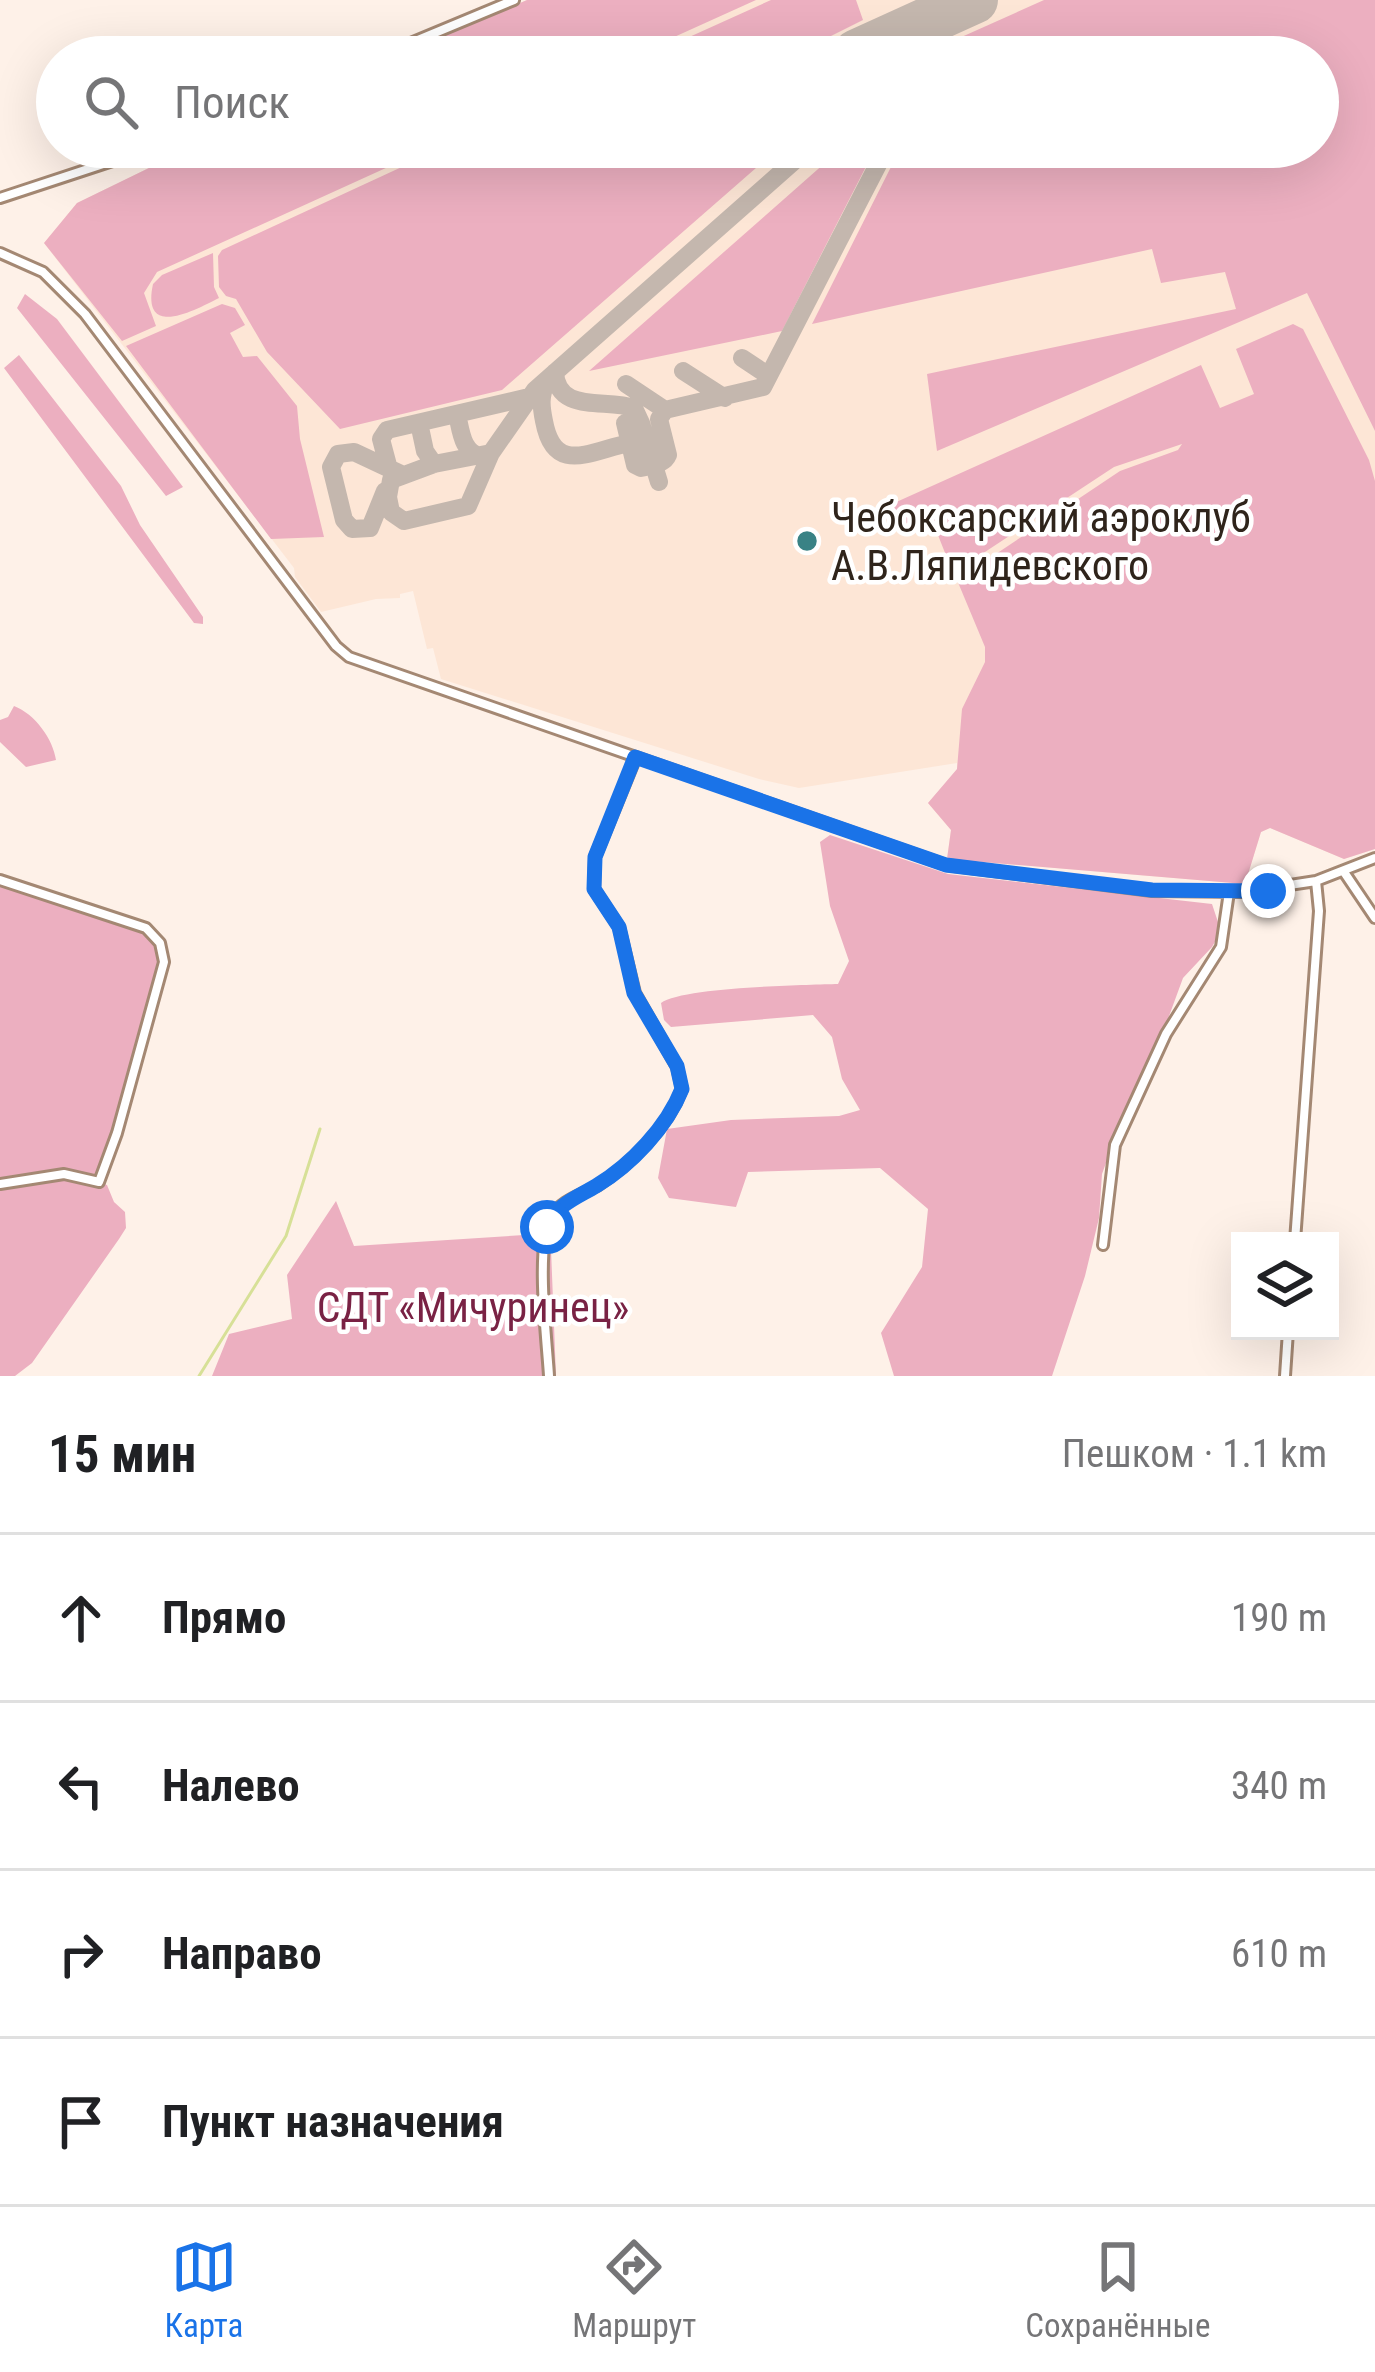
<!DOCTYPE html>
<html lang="ru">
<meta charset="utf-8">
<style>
:root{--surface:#fff;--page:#f6f6f6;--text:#202124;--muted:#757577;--line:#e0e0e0;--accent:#1a73e8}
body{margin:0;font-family:"Roboto Condensed",sans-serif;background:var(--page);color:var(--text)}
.controls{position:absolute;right:36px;bottom:36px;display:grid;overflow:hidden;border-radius:0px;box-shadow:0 12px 48px #0002}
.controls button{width:108px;height:108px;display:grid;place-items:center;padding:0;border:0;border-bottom:3px solid var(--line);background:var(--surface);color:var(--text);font:60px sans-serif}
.stop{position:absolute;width:36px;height:36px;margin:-27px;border:9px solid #1a73e8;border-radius:50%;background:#fff}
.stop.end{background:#1a73e8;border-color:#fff;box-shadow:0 3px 12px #0008}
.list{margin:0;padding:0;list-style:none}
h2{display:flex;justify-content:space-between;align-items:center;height:156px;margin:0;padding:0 48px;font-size:51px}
h2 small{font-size:39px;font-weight:400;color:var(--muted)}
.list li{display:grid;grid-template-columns:78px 1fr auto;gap:36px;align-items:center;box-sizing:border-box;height:168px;padding:0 48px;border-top:3px solid var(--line)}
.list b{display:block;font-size:45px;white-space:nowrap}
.list em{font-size:39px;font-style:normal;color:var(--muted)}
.icon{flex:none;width:66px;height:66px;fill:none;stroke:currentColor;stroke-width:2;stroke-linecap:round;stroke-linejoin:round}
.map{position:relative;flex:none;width:1375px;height:1376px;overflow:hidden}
.search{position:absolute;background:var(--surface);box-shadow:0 12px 48px #0002;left:36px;right:36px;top:36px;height:132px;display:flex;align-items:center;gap:30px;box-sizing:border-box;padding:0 42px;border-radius:66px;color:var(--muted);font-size:45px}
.sheet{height:828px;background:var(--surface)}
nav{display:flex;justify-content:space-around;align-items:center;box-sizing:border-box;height:168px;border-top:3px solid var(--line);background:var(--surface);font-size:33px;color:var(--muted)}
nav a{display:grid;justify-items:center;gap:6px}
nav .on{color:var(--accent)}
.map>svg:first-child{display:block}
.built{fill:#fde6d6}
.green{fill:#ecafc0}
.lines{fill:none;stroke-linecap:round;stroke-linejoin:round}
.stream{stroke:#d7e097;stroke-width:3}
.taxiway{stroke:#c4b7ae;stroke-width:18}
.runway{stroke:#c4b7ae;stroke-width:48}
.minor-casing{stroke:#a48873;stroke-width:14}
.minor{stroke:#fff;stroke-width:8}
.route{stroke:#1a73e8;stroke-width:15}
.poi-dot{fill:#398285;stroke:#fff;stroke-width:4.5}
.labels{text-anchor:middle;stroke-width:9;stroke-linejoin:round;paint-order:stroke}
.poi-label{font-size:42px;fill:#2f241b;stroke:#fff;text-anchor:start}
.park-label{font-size:42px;fill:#792244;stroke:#fff}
</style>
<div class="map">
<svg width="1375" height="1376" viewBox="0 0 1375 1376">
<rect width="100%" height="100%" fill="#fef1e8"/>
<!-- built -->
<path class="built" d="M 527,0 L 1375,0 L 1375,849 L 1344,859 L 1270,828 L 1261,832 L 1245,884 L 947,859 L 951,830 L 928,803 L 957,770 L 957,763 L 799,788 L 759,779 L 441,679 L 433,648 L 427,649 L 413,591 L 400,594 L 400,598 L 376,599 L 321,612 L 295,577 L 294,568 L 44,243 L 77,203 L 192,147 L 1318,147 L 1318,57 L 395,57 Z"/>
<!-- green -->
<path class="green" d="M 527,0 L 756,0 L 630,57 L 395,57 Z
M 771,0 L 856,0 L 863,20 L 801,51 L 803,57 L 645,57 Z
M 1044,0 L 1375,0 L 1375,431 L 1307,293 L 937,451 L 927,374 L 1236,309 L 1225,272 L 1161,283 L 1152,249 L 812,324 L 901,147 L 1318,147 L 1318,57 L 948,57 L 957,39 Z
M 192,147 L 432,147 L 157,272 L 144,293 L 156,326 L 122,341 L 44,243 L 77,203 Z
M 445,147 L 780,147 L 502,390 L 340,429 L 267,352 L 236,299 L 226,296 L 219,287 L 218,256 L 222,250 Z
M 843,147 L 876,147 L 782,331 L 589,371 Z
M 213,253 L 214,287 L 219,298 C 195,310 141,340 153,284 L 162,275 Z
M 25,294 L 57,319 L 183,487 L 166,496 L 17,308 Z
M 222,304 L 235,308 L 245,325 L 230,333 L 243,357 L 257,356 L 297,406 L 300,439 L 324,537 L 271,539 L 126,346 Z
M 1293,324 L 1303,329 L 1369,460 L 1375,481 L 1375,849 L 1344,859 L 1270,828 L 1261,832 L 1245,884 L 947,859 L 951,830 L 928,803 L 957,769 L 962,709 L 985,662 L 985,647 L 957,580 L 1120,471 L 1178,450 L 1182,444 L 1114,467 L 953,573 L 932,520 L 888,525 L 883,508 L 1201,365 L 1220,408 L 1254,394 L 1236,349 Z
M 19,355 L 121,486 L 140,525 L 203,617 L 203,624 L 194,623 L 4,368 Z
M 14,706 C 35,714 53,739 56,760 L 26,767 L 0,742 L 0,720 L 8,717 Z
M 830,835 L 948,874 L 1212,904 L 1221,931 L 1212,947 L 1183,978 L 1154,1057 L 1119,1127 L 1102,1174 L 1099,1218 L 1085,1276 L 1052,1376 L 894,1376 L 881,1333 L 922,1267 L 928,1209 L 880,1168 L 748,1172 L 736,1207 L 669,1198 L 658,1178 L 667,1129 L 731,1120 L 839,1116 L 860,1110 L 842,1079 L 832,1037 L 813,1015 L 671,1027 L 664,1020 L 661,1003 C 682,987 804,985 838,984 L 849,961 L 830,906 L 820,842 Z
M 0,882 L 147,931 L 158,942 L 162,962 L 98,1182 L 107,1185 L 114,1202 L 125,1212 L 126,1228 L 119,1239 L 32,1363 L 15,1376 L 0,1376 Z
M 336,1201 L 354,1246 L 556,1233 L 551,1249 L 556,1376 L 212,1376 L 229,1334 L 292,1319 L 287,1275 Z"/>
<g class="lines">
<!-- stream -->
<path class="stream" d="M 199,1376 L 286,1236 L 320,1129"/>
<!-- taxiway -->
<path class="taxiway" d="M 912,57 L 975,0
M 742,358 L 763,372 L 771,372
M 683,371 L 725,398
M 546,383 C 540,397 541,406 544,421 C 554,475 588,452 629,443 L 636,437 L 641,423 L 634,408 C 606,398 557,414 555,372
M 626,384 L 665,410
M 457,414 C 461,431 462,453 482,457
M 419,423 L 425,451 L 434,464
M 491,453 L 468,506 L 404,521 L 391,512 L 388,497 L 391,480 L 434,464 L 491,453 L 535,390 L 810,147
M 389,469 L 381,439 L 387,430 L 529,397
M 659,482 L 641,423 L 625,423 L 635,465 L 641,468 C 650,465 664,465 668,455 L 659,419 L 665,410 L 763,387 L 887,147
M 385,491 L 370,528 L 352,529 L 344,520 L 331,467 L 338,454 L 354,452 L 403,475"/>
<!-- runway -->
<path class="runway" d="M 857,53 L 974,0"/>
<defs>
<path id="minor" d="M 377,57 L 514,0
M 0,198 L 155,147
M 0,253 L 43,272 L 85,314 L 336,646 L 349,657 L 946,865 L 1152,891 L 1244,892 L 1316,881 L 1375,858
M 1344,872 L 1375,918
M 0,880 L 146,928 L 160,943 L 164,962 L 117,1133 L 99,1182 L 64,1174 L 0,1184
M 1295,1241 L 1319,911 L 1316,881
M 1103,1245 L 1115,1145 L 1166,1034 L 1221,947 L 1229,892
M 549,1376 C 547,1341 535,1246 551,1217 C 561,1200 581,1195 597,1186 C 631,1164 668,1127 682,1089 L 677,1067 L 635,993 L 619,927 L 594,889 L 595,857 L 636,757
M 1285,1376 L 1288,1331"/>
</defs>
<!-- minor casing -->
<use href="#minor" class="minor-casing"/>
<!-- minor -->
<use href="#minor" class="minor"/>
</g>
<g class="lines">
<!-- route -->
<path class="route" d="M 547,1227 C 557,1204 576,1198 596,1186 C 631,1165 667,1127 682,1089 L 677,1066 L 634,993 L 619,927 L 594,889 L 595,857 L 635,757 L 946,865 L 1152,890 L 1268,891"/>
</g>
<!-- markers -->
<circle class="poi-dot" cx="807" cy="541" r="12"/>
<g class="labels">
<!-- poi labels -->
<g class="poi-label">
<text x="831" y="532">Чебоксарский аэроклуб<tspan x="831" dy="48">А.В.Ляпидевского</tspan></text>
</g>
<!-- park labels -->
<g class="park-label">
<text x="473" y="1322">СДТ «Мичуринец»</text>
</g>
</g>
</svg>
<div class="controls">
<button><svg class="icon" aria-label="layers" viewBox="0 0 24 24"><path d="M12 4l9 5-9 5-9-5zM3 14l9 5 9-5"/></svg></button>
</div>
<div class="stop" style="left:547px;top:1227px"></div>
<div class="stop end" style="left:1268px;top:891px"></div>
<div class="search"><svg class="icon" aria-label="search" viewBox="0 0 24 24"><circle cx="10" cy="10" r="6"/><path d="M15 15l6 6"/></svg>Поиск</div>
</div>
<section class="sheet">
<h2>15 мин<small>Пешком · 1.1 km</small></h2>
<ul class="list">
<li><svg class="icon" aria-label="ahead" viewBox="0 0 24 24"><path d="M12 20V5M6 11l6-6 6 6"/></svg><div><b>Прямо</b></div><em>190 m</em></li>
<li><svg class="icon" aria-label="left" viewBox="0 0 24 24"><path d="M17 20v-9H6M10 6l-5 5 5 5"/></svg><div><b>Налево</b></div><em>340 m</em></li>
<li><svg class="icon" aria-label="right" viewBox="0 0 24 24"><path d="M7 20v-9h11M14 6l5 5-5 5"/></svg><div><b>Направо</b></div><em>610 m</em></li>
<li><svg class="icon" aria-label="arrive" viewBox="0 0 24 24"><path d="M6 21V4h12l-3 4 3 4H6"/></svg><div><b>Пункт назначения</b></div></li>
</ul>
</section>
<nav>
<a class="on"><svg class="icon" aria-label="map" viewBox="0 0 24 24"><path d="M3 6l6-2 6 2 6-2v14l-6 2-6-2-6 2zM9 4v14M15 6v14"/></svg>Карта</a>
<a><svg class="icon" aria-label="directions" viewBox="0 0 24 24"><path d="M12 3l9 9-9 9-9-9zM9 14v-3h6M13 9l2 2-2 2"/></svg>Маршрут</a>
<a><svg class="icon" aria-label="saved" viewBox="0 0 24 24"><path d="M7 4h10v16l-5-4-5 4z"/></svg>Сохранённые</a>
</nav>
